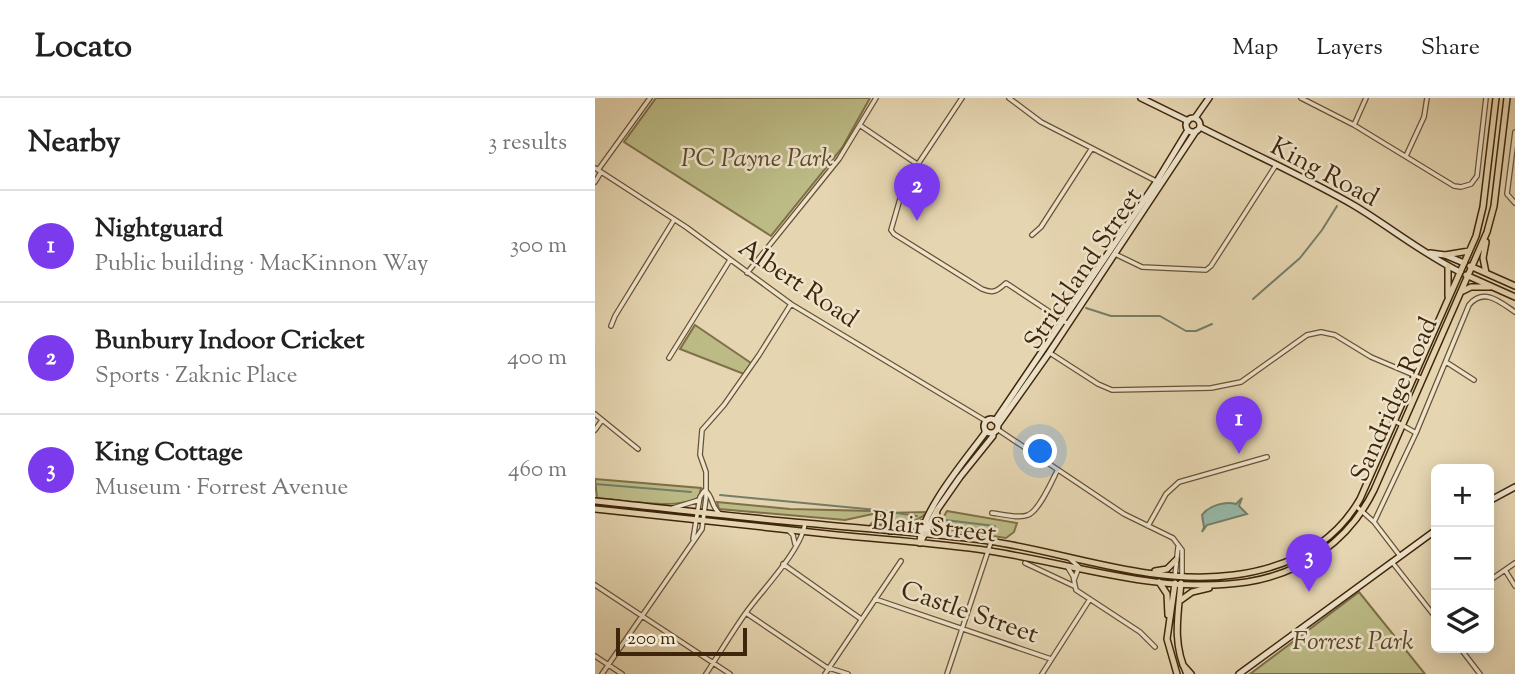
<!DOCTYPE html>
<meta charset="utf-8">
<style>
:root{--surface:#fff;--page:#f6f6f6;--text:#222;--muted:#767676;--line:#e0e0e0;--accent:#7c3aed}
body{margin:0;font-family:"Sorts Mill Goudy",serif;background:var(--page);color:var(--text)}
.controls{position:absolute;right:21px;bottom:21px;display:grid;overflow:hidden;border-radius:10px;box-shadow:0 4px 18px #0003}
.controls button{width:63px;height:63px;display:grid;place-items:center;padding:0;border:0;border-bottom:2px solid var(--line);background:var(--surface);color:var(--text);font:35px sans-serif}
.scale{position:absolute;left:21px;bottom:18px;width:131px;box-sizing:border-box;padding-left:7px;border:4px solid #3f260b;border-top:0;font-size:19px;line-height:24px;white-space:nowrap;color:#3f260b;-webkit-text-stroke:5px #eee4cc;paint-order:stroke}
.you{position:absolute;left:446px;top:354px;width:24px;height:24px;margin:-18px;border:5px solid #fff;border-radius:50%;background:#1a73e8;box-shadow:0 0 0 10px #1a73e833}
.badge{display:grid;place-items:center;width:46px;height:46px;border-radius:50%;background:var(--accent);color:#fff;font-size:23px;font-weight:700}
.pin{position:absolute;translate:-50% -58px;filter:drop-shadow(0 2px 4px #0008)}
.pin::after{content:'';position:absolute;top:37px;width:24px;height:21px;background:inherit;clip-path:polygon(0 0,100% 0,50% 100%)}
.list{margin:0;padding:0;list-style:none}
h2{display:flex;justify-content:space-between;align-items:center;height:91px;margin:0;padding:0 28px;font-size:30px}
h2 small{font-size:23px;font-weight:400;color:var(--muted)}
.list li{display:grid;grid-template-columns:46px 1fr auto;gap:21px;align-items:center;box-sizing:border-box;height:112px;padding:0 28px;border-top:2px solid var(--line)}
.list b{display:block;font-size:26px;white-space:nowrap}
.list p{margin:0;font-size:23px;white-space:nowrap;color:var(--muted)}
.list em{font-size:23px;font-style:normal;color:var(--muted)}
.icon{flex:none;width:38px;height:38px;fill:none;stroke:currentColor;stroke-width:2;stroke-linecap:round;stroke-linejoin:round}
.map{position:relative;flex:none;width:920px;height:576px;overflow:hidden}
header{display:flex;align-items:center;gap:42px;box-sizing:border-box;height:98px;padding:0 35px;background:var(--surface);border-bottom:2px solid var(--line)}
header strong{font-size:33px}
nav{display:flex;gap:38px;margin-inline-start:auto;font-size:24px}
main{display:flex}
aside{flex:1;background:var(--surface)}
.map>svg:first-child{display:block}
.green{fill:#bcbb86;stroke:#7e7048;stroke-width:2}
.water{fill:#96b9a8;stroke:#737e69;stroke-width:2}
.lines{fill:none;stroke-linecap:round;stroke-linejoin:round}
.stream{stroke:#737e69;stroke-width:2}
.street-casing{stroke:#685234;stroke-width:6}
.secondary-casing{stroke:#3f260b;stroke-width:8}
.primary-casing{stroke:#3f260b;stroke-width:8}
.street{stroke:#eee4cc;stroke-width:3.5}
.secondary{stroke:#eee4cc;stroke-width:5}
.primary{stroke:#e5d5b0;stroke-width:5}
.labels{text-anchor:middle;stroke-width:5;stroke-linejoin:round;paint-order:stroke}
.park-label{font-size:26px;font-style:italic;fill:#5e4b2a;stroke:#eee4cc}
.street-label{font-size:26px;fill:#3f260b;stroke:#eee4cc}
</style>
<header>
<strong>Locato</strong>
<nav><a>Map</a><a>Layers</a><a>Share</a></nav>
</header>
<main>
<aside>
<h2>Nearby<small>3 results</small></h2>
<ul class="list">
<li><span class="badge">1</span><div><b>Nightguard</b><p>Public building · MacKinnon Way</p></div><em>300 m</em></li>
<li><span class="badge">2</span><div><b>Bunbury Indoor Cricket</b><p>Sports · Zaknic Place</p></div><em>400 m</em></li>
<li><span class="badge">3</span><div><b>King Cottage</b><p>Museum · Forrest Avenue</p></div><em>460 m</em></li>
</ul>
</aside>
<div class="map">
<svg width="920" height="576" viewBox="0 0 920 576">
<rect width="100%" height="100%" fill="#e5d5b0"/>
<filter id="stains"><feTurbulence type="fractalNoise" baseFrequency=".00286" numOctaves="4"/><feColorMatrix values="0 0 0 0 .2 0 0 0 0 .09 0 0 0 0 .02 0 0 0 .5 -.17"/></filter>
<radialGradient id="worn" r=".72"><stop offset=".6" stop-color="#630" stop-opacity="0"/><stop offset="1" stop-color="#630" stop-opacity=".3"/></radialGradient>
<!-- green -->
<path class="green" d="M 61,0 L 275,0 L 247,50 L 176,138 L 29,44 Z
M 100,227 L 156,265 L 149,276 L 85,251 Z
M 0,381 L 106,390 L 104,399 C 83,413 27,402 2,400 Z
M 122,404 L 195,411 L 278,413 L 278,416 L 250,422 L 124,411 Z
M 352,413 L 422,425 L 419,434 L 411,440 L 342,430 Z
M 333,414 C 315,430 299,428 276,426 L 288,415 Z
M 764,494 L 830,576 L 655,576 Z"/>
<!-- water -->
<path class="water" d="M 647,400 L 644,408 L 652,416 L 612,427 L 607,434 L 609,429 L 607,417 C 614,407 631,403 641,406 Z"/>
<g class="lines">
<!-- stream -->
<path class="stream" d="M 658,201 L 705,160 L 727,132 L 742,108
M 491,210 L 516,218 L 565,218 L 591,233 L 601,233 L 617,226
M 0,386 L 96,394
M 125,397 L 282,412
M 288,413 L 322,418
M 350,422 L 400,428"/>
<defs>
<path id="street" d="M 367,0 L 309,87 L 296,132 L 299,136 L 387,191 C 399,196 402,193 411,185 L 473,226
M 414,0 L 446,24 L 561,83
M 706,0 L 759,27 L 859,88 L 866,89 L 876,86 L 882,78 L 891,0
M 759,27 L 771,0
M 266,28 L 322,66
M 920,34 L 912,96 L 920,105
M 811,58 L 829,19 L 832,0
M 0,70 L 91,129 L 196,206 L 391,323
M 3,72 L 55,0
M 0,84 L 6,74
M 437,137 L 446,129 L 497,50
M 520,156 L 547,169 L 611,172 L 616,168 L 681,67
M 152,175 L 244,61 L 281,0
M 16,228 L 20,218 L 79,122
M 455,255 L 503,286 L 517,292 L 616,290 L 646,284 L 712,237 L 726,234 L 740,237 L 776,259 L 828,281
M 74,260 L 135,162
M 851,264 L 879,282
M 0,316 L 43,351
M 800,323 L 821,335
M 402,331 L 529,416 L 578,440 L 587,452 L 587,478
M 0,332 L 7,322
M 111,393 C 118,399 116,408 124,415
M 761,408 L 779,424 L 805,458
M 78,410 L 104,402
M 397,415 C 407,416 424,421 433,417 C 444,413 457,383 462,373
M 779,424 L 821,335 L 874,207 C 889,189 905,204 920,214
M 553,428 L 571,396 L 584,384 L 672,359
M 193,432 L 198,437 L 200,446
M 98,441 L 105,399 L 109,393
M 474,460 L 484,469 L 479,482
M 797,464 L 841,520
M 430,465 L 479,488
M 188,466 L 266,521
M 472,468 L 478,478 L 481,492 L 545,534 L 560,549
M 910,472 L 920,488
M 580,478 L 583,449
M 894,483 L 920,465
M 0,487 L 135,576
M 280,501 L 456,561
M 151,515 L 231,569 L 253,576
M 865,550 L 885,576
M 0,558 L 27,576
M 7,576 L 107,431 L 111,400 L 111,374 L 105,357 L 107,332 L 129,307 L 164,257 L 196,206
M 111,576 C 124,556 136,536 150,516 C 166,493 207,452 210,425
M 230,576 L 306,463
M 352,576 L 396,444
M 447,576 L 495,501"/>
<path id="secondary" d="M 546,0 L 593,23
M 600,20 L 614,0
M591 27a7 7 0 1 1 14 0a7 7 0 1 1-14 0Z
M 605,29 C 656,55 710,79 760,108 C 795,129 828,156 865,174
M 835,155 L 850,157 L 869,165
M389 328a7 7 0 1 1 14 0a7 7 0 1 1-14 0Z
M 400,323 L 562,83 L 593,32
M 403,327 L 454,255 L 601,33
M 894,403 L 920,389
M 325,445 C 325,415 371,361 390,335 L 390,332
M 325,445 L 342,412 L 365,379 L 398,338 L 398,335
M 644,576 L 841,432"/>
<path id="primary" d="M 891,144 L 888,160 L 891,175
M 850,157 L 874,153
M 853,168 L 853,198
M 875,168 L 920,188
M 871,177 L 920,199
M 868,193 L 876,189 L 895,189
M 0,403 C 70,410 140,419 210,425 C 271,431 333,435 394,443 C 475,455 556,488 639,477 C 692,470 738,448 765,401 L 881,138 L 888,109 L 901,0
M 0,411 C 81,419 162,429 242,437 C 293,442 345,445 395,453 C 479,466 566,497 652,484 C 708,475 754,443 779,392 L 892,134 L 899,108 L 912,0
M 342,412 L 340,427 L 348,437
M 295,433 L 329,425
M 560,473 L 572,471 L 581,462
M 564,484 L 572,496 L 573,517
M 580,485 L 572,541 L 582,576
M 586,485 C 583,517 577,546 592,576
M 586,502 L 597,494 L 614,490
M 588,567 L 596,576"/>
</defs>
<!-- street casing -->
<use href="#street" class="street-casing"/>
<!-- secondary casing -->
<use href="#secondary" class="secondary-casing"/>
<!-- primary casing -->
<use href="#primary" class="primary-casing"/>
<!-- street -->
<use href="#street" class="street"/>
<!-- secondary -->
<use href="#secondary" class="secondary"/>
<!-- primary -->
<use href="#primary" class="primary"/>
</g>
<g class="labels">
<!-- park labels -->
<g class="park-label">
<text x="162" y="68">PC Payne Park</text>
<text x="758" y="551">Forrest Park</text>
</g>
<!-- street labels -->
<g class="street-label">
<text transform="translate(730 73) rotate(28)" y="9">King Road</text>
<text transform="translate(487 170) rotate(-56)" y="9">Strickland Street</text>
<text transform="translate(204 184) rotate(34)" y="9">Albert Road</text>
<text transform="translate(798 301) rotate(-66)" y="9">Sandridge Road</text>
<text transform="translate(339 428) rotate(6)" y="9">Blair Street</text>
<text transform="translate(375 513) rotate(19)" y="9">Castle Street</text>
</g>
</g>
<rect width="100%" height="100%" filter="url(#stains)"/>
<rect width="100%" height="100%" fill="url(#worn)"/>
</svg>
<div class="controls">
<button>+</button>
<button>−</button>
<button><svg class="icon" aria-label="layers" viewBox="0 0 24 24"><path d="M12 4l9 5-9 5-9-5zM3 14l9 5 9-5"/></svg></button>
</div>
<div class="scale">200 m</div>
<div class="you"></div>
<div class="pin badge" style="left:644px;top:356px">1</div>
<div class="pin badge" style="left:322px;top:123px">2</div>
<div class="pin badge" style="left:714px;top:494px">3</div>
</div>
</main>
